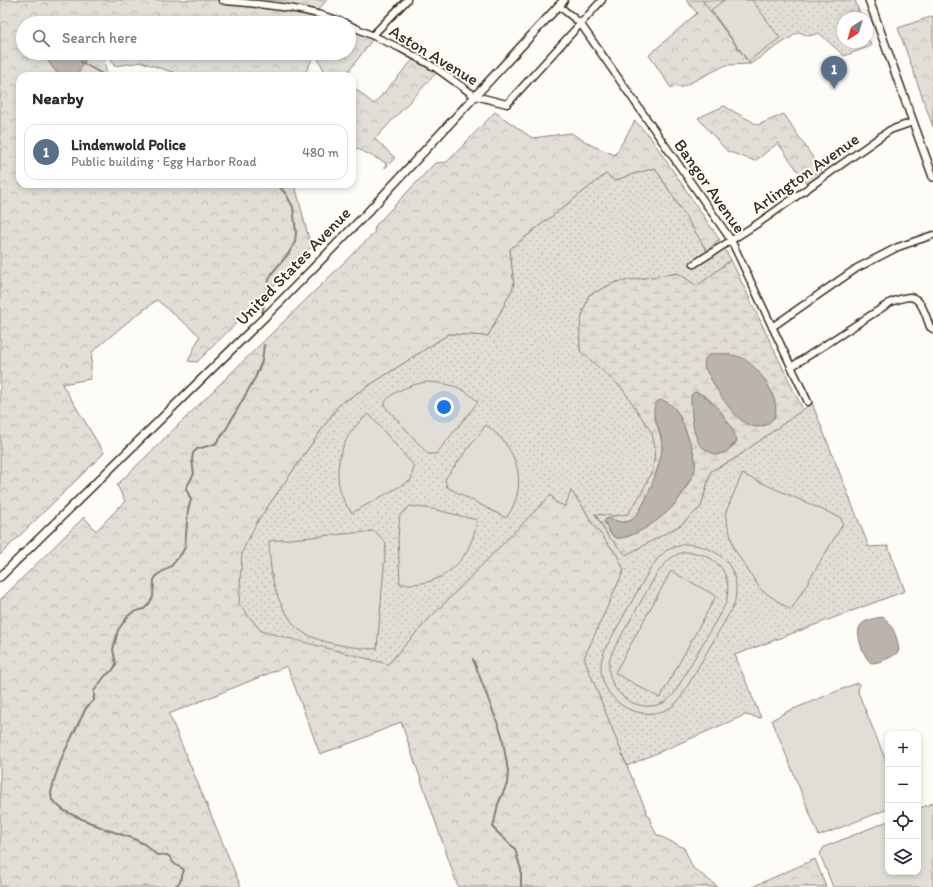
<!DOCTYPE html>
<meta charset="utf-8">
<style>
:root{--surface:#fff;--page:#f7f7f7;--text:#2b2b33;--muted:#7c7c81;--line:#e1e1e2;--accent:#1a73e8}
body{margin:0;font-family:Itim,sans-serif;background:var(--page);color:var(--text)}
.controls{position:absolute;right:12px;bottom:12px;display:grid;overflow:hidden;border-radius:8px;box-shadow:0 2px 6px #0003}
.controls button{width:36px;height:36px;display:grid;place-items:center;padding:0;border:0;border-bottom:1px solid var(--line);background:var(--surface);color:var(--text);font:20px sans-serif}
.compass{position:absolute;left:837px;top:12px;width:36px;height:36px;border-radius:50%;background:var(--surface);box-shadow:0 2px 6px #0003;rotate:217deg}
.you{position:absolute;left:444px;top:407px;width:14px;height:14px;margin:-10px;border:3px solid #fff;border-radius:50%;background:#1a73e8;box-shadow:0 0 0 6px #1a73e833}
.badge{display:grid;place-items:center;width:26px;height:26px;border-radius:50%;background:var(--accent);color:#fff;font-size:13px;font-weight:700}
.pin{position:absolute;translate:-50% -33px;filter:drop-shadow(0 1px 2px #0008)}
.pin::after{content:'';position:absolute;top:21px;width:14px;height:12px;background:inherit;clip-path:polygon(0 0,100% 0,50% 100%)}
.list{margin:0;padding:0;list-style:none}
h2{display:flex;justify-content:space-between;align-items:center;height:52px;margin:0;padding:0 16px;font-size:17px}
h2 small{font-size:13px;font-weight:400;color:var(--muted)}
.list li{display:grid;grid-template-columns:26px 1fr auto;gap:12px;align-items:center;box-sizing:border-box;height:56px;margin:0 8px 8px;padding:0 8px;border:1px solid var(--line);border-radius:12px}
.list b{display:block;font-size:15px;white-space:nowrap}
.list p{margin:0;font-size:13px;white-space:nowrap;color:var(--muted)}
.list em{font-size:13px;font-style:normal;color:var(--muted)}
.icon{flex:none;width:22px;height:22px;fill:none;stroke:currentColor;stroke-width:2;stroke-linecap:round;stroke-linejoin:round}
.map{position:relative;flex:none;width:933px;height:887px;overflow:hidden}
.search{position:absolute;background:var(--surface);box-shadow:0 2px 6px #0003;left:16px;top:16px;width:340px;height:44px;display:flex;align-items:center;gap:10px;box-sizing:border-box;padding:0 14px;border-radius:22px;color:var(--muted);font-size:15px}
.panel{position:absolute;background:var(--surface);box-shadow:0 2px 6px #0003;left:16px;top:72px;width:340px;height:116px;border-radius:12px}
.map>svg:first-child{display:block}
.forest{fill:url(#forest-crowns);stroke:#8e847a}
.wetland{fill:url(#wetland-marsh);stroke:#8e847a;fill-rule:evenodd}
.park{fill:url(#park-dots);stroke:#8e847a}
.pitch{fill:#e1ded7;stroke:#8e847a;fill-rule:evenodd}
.water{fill:#bbb4ad;stroke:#887d74}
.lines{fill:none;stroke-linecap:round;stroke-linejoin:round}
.stream{stroke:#887d74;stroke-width:2}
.minor-casing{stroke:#3b2a1e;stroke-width:9}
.tertiary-casing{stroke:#3b2a1e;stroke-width:10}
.minor{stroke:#fdfcf7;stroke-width:6}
.tertiary{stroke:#fdfcf7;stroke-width:7}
.labels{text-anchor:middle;stroke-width:4;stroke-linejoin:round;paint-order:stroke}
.street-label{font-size:17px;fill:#3b2a1e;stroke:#fdfcf7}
</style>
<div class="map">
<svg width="933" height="887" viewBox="0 0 933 887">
<defs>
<pattern id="forest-crowns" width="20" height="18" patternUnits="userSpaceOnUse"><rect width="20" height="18" fill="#e1ded7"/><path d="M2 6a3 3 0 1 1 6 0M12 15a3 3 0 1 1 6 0" fill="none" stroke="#c2bfb8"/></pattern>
<pattern id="wetland-marsh" width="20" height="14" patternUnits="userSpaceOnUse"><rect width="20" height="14" fill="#e1ded7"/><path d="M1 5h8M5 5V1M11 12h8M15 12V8" fill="none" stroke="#c2bfb8"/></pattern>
<pattern id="park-dots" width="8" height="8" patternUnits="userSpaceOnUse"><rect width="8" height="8" fill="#e1ded7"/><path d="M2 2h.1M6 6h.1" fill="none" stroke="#c2bfb8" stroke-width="1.8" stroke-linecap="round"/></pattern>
</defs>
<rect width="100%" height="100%" fill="#fdfcf7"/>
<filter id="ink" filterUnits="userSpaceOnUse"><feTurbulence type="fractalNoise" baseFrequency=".025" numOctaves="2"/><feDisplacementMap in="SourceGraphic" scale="8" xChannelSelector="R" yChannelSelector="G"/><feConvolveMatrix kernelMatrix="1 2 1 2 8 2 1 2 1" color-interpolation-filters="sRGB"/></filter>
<g filter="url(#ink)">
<!-- forest -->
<path class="forest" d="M 0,0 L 327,0 L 315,13 L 341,23 L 23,23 L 23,53 L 109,53 L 104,60 L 107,76 L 20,76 L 20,184 L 290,184 L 296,189 L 311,247 L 280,280 L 197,362 L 188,361 L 200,336 L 157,300 L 125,324 L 92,352 L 90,379 L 62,384 L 104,453 L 0,555 Z
M 686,0 L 702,0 L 750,64 L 726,65 L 682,87 L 671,88 L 649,55 L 697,13 Z
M 933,16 L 933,127 L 898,28 Z
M 349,26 L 375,36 L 345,76 L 327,76 L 315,53 L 304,76 L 184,76 L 142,62 L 114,66 L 109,53 L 349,53 Z
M 416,56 L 438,71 L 375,139 L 395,158 L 385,168 L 386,163 L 352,146 L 352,86 L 374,104 Z
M 724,106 L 758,125 L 784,114 L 825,176 L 809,187 L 778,143 L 755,161 L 727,151 L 698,118 Z
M 495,112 L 532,138 L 571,133 L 593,146 L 615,155 L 635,121 L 650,137 L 719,239 L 707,251 L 655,168 L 627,176 L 615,181 L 606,174 L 510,249 L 514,286 L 488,336 L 449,334 L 339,405 L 257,522 L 388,664 L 424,624 L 551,494 L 556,503 L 571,491 L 584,508 L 592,523 L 617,555 L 624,570 L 585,659 L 627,766 L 656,834 L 684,848 L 693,868 L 718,887 L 458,887 L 401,722 L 359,740 L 320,754 L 287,666 L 169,714 L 241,887 L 0,887 L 0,600 L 84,517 L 96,531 L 125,501 L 117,485 L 374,233 L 375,226 L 435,163 L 447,162 Z
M 815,859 L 826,887 L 752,887 Z"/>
<!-- wetland -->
<path class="wetland" d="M 731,260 L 803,410 L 733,460 L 711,471 L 701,507 L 681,525 L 626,556 L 608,536 L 595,513 L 614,516 L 653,469 L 655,448 L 580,351 L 579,326 L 582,314 L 589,295 L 616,282 L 678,273 L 697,286 ZM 718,354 L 736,356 L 765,382 L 769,387 L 775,416 C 751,452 715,387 705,368 ZM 695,392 C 712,395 732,425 737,441 C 731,449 726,452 716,455 L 700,444 L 697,437 ZM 679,414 C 685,431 700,458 693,475 C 688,484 682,495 675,504 C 667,514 624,546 613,536 C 608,533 607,525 606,519 C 614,517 619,527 632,520 C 643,514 661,464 662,451 C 663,438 657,427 654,415 Z"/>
<!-- park -->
<path class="park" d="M 702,0 L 855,0 L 861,18 L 843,18 L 843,42 L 867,42 L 867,34 L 871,46 L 844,56 L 819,33 L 809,36 L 799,32 L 750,64 Z
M 655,168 L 707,251 L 719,239 L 731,260 L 697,286 L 678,273 L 616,282 L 589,295 C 580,318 579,327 580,351 L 622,388 L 652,433 L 655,449 L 653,469 L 641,494 L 628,514 L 614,516 L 595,514 L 608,536 L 626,555 L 681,525 L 701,507 L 711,471 L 733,460 L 812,403 L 869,547 L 888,546 L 905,591 L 735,655 L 761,718 L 745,715 L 627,766 L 584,658 L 624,570 L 617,555 L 592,523 L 584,508 L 571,491 L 565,506 L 556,503 L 551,495 L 424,624 L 388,664 L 261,631 L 239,604 L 242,552 L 257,522 L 339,405 L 449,334 L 488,336 L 514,286 L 510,249 L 606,174 L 615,181 L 627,176 Z"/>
<!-- pitch -->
<path class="pitch" d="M 724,0 L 752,0 L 780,38 L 748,61 L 711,10 Z
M 425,382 C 447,383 461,385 478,402 L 436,454 L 428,454 L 384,405 C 388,392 412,385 425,382 Z
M 369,414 L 414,466 L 411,480 L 352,513 C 327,483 337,436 369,414 Z
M 486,425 C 517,447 530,483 507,517 L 504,517 L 447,487 L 445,479 Z
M 742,474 L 841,518 L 843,524 L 791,610 L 761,590 L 734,549 L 725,514 Z
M 410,506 L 433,509 L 477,520 C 473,547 459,571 431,581 C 421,584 411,584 400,584 L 398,537 L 400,515 Z
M 375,531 L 386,543 L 377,649 C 353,648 318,644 298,629 C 293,625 290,619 287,614 C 272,592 270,567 269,541 Z
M 684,544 C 720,545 743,568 734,605 L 680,699 C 676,703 672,707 668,709 C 636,724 599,699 601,664 C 601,659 604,654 605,649 L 649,571 L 658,558 L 667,550 ZM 684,552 C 715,552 734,572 726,603 L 674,694 C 671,697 668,700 665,702 C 639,716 606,693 609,664 C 609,660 611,656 612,652 L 656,575 C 664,564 670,556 684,552 Z
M 671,571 L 716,596 L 660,698 L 615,673 Z
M 857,683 L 859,684 L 858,692 L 888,766 L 888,809 L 819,836 L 772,720 L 786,712 Z
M 933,803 L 933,887 L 833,887 L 820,854 L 824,847 L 888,821 L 888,872 L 918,872 L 918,809 Z"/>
<!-- water -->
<path class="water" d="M 35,53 L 89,53 L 77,76 L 59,76 L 47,60 C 41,59 38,59 35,53 Z
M 712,354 C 722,353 734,354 742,358 C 758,366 780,397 775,414 C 774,420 768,424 762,426 C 739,434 714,385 705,368 C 703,361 705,356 712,354 Z
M 695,392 C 711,395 733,425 737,441 L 726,452 L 716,455 C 711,453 704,449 700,445 C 692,435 691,408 691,395 Z
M 662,400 C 676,405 679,414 684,427 C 689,440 697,455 695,469 C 694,475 690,480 687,485 C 683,492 679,500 673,506 C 663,518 632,540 616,538 L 610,533 L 604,521 L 608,518 C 617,520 622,525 631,520 C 643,514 662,461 662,448 C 662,443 662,438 660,433 C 657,423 649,410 658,401 Z
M 883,617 C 893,624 898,639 899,651 C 894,657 879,663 872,663 C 864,660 855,633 860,626 C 864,620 875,618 883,617 Z"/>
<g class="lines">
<!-- stream -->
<path class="stream" d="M 81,62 L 106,76
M 262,314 L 269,280 L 272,273 L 289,253 L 295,242 L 296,232 L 293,207 L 286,194 L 277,184
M 473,659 L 502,735 L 508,771 L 507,784 L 498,804 L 493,828 L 515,849 L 521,870 L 521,887
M 174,887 L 180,882 L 184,870 C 181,867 179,867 176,865 C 167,859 175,853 157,855 L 144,844 L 132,838 L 105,829 L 73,815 L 63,810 L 52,800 L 51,793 L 55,777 L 63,755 L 86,708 L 94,700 L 94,691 L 105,676 L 113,670 L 116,664 L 113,650 L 118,630 L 128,616 L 133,612 L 144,609 L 149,604 L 153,597 L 154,580 L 157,575 L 171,566 L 182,553 L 185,547 L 188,510 L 191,500 L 186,488 L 194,474 L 192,460 L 193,453 L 197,449 L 215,444 L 224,433 L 255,378 L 262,361 L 264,345"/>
<defs>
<path id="minor" d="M 222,0 L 226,1 C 268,5 304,7 345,23
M 559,6 L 580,23 L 731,240 L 808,402
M 349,25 L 400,48 L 436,68 L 475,96 L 507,104 L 602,0
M 373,35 L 407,0
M 694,264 L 760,222 L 890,130 L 913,122
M 772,327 L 857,268 L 898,247 L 933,235
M 791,367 L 891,302 C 897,300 904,297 910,297 C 922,298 926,317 930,327 L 933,329"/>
<path id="tertiary" d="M 869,0 L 933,177
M 0,577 L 282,300 L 367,213 L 564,0"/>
</defs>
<!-- minor casing -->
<use href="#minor" class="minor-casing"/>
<!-- tertiary casing -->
<use href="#tertiary" class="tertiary-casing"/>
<!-- minor -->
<use href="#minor" class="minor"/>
<!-- tertiary -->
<use href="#tertiary" class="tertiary"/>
</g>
</g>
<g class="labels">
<!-- street labels -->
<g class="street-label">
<text transform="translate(434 55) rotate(31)" y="6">Aston Avenue</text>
<text transform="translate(805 173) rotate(-35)" y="6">Arlington Avenue</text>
<text transform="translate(710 186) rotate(55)" y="6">Bangor Avenue</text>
<text transform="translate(293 266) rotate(-46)" y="6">United States Avenue</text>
</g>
</g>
</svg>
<div class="controls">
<button>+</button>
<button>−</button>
<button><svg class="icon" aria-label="locate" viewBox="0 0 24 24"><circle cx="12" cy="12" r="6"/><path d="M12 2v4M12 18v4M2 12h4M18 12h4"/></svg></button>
<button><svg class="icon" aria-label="layers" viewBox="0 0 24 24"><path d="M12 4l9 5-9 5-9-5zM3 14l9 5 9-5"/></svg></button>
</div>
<svg class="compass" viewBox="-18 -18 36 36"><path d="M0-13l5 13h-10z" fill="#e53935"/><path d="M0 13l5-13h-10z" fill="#7c7c81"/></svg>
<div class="you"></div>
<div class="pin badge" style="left:834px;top:89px;background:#5c6f8a">1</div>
<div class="search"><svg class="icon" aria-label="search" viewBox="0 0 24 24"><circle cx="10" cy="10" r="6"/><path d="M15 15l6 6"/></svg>Search here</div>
<section class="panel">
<h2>Nearby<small></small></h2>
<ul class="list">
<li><span class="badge" style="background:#5c6f8a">1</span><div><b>Lindenwold Police</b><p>Public building · Egg Harbor Road</p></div><em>480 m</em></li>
</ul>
</section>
</div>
